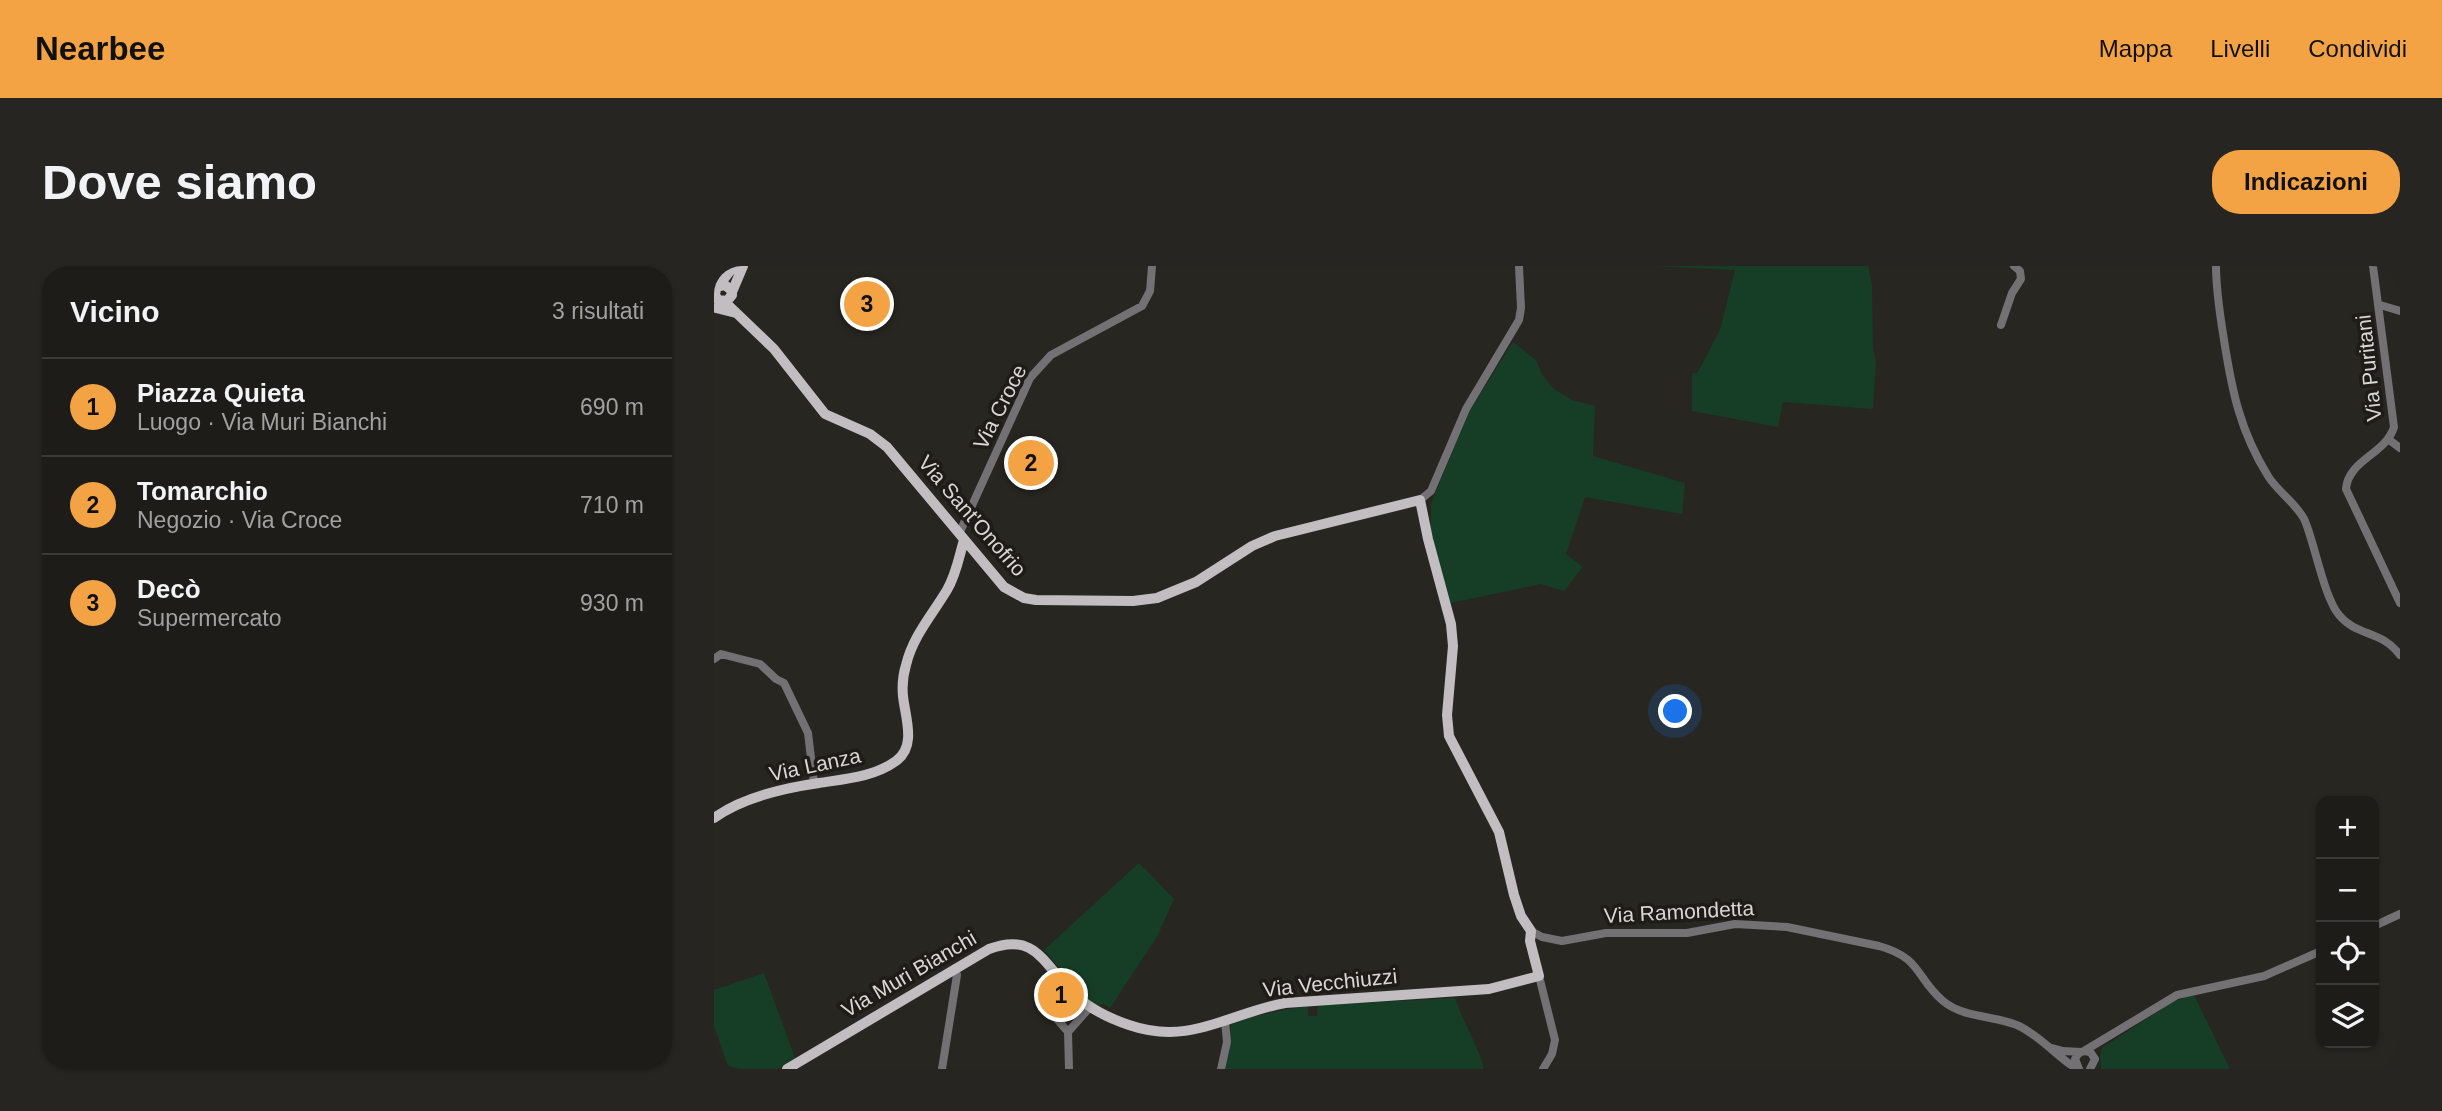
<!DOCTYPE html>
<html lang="it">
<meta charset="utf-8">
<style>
:root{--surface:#1e1c19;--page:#262522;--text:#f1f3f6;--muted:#a1a1a2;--line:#3c3a38;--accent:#f4a344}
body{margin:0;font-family:Helvetica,sans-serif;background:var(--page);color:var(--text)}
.controls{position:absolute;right:21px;bottom:21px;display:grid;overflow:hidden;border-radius:14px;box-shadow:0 2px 5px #0004}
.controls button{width:63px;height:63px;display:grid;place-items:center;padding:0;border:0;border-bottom:2px solid var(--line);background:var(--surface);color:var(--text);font:35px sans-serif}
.you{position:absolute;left:962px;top:446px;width:24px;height:24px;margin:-18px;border:5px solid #fff;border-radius:50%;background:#1a73e8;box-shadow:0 0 0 10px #1a73e833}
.badge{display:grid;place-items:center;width:46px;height:46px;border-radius:50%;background:var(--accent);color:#111;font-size:23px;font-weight:700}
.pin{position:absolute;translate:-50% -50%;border:4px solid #fff;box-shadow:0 2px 7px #0006}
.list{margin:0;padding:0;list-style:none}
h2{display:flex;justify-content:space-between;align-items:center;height:91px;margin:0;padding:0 28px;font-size:30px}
h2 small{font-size:23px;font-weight:400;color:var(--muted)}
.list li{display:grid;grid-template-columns:46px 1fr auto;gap:21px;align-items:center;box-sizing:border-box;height:98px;padding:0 28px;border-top:2px solid var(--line)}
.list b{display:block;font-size:26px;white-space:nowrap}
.list p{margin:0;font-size:23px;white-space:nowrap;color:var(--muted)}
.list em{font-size:23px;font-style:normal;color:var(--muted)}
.icon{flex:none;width:38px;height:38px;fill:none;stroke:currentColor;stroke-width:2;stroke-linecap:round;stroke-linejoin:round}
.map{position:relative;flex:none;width:1686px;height:803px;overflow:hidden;border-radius:28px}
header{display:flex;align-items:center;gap:42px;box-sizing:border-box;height:98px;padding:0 35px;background:var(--accent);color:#111}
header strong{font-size:33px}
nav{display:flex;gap:38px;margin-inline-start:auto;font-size:24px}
.intro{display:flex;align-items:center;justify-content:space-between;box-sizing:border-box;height:168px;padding:0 42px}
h1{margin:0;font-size:49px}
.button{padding:18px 32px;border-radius:28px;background:var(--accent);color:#111;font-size:24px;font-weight:700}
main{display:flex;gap:42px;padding:0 42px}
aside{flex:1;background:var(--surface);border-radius:28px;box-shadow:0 2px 5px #0004}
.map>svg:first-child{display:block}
.green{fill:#163e26}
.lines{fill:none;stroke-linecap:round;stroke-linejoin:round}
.minor{stroke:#737173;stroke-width:8}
.major{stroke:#c1bdc1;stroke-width:10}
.labels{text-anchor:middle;stroke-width:7;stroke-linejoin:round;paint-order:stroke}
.street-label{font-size:21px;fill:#d9d7d4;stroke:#1f1c18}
</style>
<header>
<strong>Nearbee</strong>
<nav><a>Mappa</a><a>Livelli</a><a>Condividi</a></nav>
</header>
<div class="intro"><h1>Dove siamo</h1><a class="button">Indicazioni</a></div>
<main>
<aside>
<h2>Vicino<small>3 risultati</small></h2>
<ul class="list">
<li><span class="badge">1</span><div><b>Piazza Quieta</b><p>Luogo · Via Muri Bianchi</p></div><em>690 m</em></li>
<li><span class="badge">2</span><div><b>Tomarchio</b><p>Negozio · Via Croce</p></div><em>710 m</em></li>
<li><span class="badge">3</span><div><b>Decò</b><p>Supermercato</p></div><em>930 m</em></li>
</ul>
</aside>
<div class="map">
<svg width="1686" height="803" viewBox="0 0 1686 803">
<rect width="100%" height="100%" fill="#282621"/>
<!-- green -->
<path class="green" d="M 941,0 L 1154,0 L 1158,18 L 1159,83 L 1162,96 L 1159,143 L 1069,136 L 1064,161 L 978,145 L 978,108 L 984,106 L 1006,64 L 1021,4 Z
M 799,76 L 822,94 L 828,109 L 840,123 L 858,134 L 881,140 L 879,190 L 971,217 L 968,248 L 871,231 L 852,288 L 869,301 L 850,325 L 827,318 L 736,337 L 717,266 L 717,238 L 754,147 Z
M 425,597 L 460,633 L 443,671 L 396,742 L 390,738 L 382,740 L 361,721 L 330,684 Z
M 50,707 L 81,792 L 64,803 L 15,803 L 0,760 L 0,724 Z
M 1480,729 L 1516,803 L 1387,803 L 1386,789 L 1388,782 L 1458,736 Z
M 741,732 C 749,757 764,778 770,803 L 510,803 L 516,774 L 517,758 C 542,749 567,744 594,740 L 594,750 L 603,750 L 604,739 Z"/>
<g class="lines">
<!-- minor -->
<path class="minor" d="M 1502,0 C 1502,25 1506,49 1510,74 C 1518,125 1526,165 1554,210 C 1563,225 1585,240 1591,255 C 1601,279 1610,331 1625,349 C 1643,371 1666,363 1686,389
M 1659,0 L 1680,161 C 1672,188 1634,194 1632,223 L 1686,337
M 1666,39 L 1686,45
M 1287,59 L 1298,27 L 1307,13 L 1306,5 L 1300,0
M 1674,173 L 1686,182
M 706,234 L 717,225 L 752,143 L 805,54 L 807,42 L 805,0
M 245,268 L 316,112 L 337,89 L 428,40 L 436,25 L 438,0
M 0,393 L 7,388 L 46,398 L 62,413 L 70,417 L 94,467 L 100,517
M 1660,660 L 1686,648
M 817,665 L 828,671 L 848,675 L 892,667 L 973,667 L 1021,658 L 1073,661 L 1165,680 C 1208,692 1201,711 1229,735 C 1251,753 1281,749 1305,760 C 1324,769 1340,787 1357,799 L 1365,803
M 337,701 L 337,746 L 354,766
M 825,710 L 841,774 L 838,788 L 829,803
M 337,734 L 367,734
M 354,766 L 355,803
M 354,766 L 376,741
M 1338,782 L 1349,785 L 1367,786
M 1370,785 L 1463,729 L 1550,710 L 1607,685
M 228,803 L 243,709 L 241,702
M 507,803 L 513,776 L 511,755
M 1365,803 L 1361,793 C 1364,786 1370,783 1377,787 L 1381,793 L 1376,803"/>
<!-- major -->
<path class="major" d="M 6,20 L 11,19 L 17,24 L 18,29 L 13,35 L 4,34 L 1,29 L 2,23 L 20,0
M 18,26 L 29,0
M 11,36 L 60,83 L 111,148 L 156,168 L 173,181 L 290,321 L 310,332 L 322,334 L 419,335 L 443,332 L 482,316 L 538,280 L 561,270 L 706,234 L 714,273 L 737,358 L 739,380 L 733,449 L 735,470 L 785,566 L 800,629 L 807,650 L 817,665 L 816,675 L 825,710 L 775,723 L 571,737 C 513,748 476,780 415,759 C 394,752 372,741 356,724 C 329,696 320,666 275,683 L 73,803
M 2,42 L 22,47
M 0,552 C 29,531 70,522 105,517 C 131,513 160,511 182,495 C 203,480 191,451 189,430 C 188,420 189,409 192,399 C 199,370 218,349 233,324 C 242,309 245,291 250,274"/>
</g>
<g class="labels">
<!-- street labels -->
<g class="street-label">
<text transform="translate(1655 102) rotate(-96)" y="7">Via Puritani</text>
<text transform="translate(286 141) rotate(-63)" y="7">Via Croce</text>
<text transform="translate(258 250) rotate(49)" y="7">Via Sant'Onofrio</text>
<text transform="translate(101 499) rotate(-12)" y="7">Via Lanza</text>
<text transform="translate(965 646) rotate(-3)" y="7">Via Ramondetta</text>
<text transform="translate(195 708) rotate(-30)" y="7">Via Muri Bianchi</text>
<text transform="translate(616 717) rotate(-6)" y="7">Via Vecchiuzzi</text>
</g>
</g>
</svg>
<div class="controls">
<button>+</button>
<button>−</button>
<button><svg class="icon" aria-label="locate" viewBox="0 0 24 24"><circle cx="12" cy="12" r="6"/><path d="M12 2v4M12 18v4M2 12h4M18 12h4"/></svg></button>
<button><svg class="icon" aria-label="layers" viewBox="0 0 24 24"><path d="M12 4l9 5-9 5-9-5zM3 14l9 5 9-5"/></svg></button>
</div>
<div class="you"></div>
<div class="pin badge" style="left:347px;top:729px">1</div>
<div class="pin badge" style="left:317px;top:197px">2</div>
<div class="pin badge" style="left:153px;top:38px">3</div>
</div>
</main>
